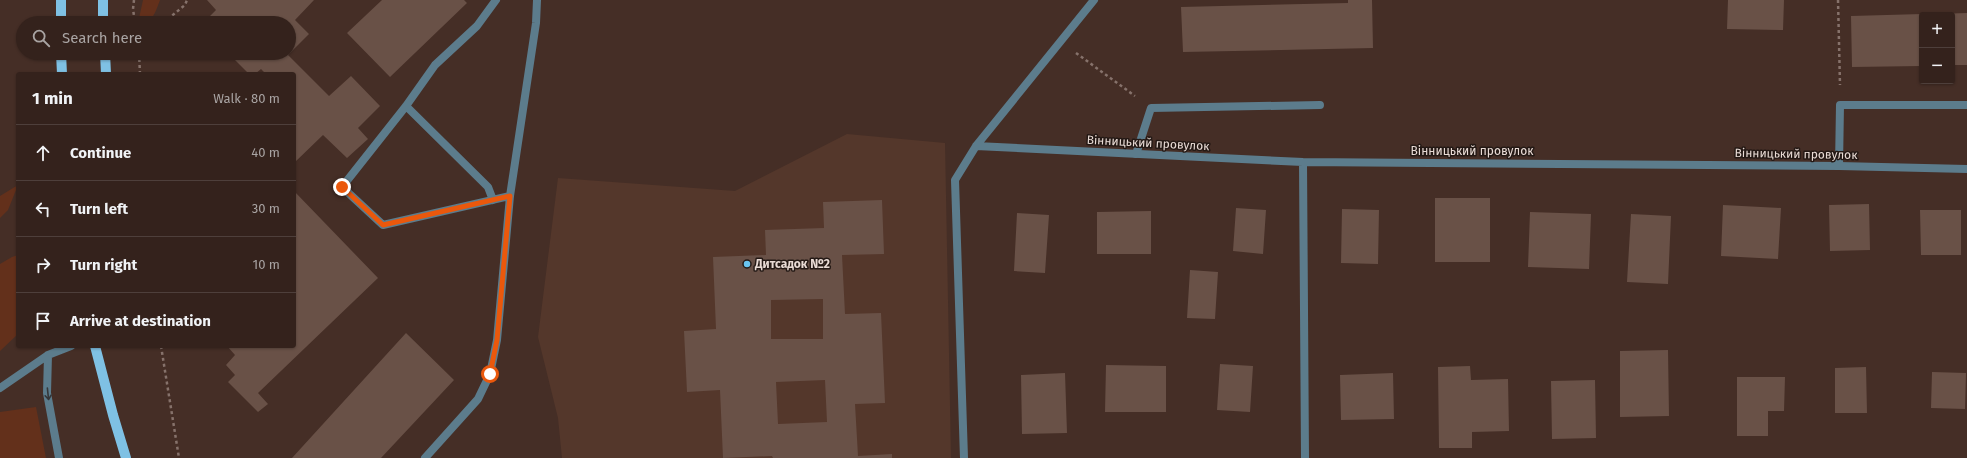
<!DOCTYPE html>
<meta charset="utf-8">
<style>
:root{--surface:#34221c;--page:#3f2f29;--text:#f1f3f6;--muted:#a9a4a3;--line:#4e3f3b}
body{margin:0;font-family:"Fira Sans",sans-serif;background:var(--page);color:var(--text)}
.controls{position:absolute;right:12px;top:12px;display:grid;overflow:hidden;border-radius:4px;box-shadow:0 1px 3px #0004}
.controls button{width:36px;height:36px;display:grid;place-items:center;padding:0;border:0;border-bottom:1px solid var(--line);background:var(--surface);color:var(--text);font:20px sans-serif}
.stop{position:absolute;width:12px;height:12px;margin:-9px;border:3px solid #ea580c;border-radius:50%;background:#fff}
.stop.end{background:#ea580c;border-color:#fff;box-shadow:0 1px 4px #0008}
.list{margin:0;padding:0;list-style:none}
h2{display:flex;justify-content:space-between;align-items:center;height:52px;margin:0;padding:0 16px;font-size:17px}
h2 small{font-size:13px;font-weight:400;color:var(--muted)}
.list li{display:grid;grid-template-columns:26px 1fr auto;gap:12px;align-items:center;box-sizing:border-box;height:56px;padding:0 16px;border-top:1px solid var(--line)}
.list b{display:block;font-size:15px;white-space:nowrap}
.list em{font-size:13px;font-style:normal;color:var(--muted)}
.icon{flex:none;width:22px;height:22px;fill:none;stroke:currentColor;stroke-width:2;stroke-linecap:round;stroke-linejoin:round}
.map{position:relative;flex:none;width:1967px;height:458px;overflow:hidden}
.search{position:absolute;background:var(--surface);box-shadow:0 1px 3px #0004;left:16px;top:16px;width:280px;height:44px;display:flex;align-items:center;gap:10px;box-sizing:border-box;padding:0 14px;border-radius:22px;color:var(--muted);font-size:15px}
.panel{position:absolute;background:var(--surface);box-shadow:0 1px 3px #0004;left:16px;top:72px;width:280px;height:276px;border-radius:4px}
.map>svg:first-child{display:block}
.built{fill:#54372b}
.green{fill:#63301b}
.building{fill:#695147;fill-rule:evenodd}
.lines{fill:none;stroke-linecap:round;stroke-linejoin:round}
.path{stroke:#86726b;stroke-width:2.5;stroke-dasharray:3 3;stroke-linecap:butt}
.lane{stroke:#5c7c8c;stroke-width:8}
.street{stroke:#5c7c8c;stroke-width:8}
.primary{stroke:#7fc1e4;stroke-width:10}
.oneway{stroke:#353739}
.route{stroke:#ea580c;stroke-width:5}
.poi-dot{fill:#69c4f0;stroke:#241915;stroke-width:1.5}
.labels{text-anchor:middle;stroke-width:3;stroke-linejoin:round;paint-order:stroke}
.street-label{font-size:12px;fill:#e9dbd5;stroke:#241915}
.poi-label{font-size:12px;font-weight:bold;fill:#e9dbd5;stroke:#241915;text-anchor:start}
</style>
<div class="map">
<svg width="1967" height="458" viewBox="0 0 1967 458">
<rect width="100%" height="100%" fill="#452e26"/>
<!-- built -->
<path class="built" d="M 847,134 L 945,143 L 951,458 L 562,458 L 558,418 L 538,337 L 558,178 L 735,191 Z"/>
<!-- green -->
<path class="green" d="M 143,0 L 160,0 C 155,13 153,23 138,23 Z
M 18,185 L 8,210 L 0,218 L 0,196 Z
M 18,255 L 18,334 L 0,351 L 0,264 L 12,257 Z
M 36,407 L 46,458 L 0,458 L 0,412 Z"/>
<!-- building -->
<path class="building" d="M 207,0 L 314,0 L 295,20 L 309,34 L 288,55 L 329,96 L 351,76 L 380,106 L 358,128 L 368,139 L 347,158 L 323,135 L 294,163 L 294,74 L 266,74 L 261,69 L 255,74 L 249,74 L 228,53 L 289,53 L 289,23 L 211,23 L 207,19 L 216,10 Z
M 382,0 L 464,0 L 467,3 L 390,77 L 347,33 Z
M 1348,0 L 1372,0 L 1373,48 L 1183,52 L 1181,7 L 1348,3 Z
M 1728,0 L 1784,0 L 1783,30 L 1727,29 Z
M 1967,13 L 1967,65 L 1952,65 L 1952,15 L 1937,14 Z
M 1922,14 L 1922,66 L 1852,67 L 1851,16 Z
M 294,191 L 378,278 L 258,393 L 268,404 L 258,412 L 228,382 L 235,375 L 226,365 L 235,355 L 227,346 L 294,346 Z
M 1435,198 L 1490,198 L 1490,262 L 1435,262 Z
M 882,200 L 884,254 L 842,255 L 845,314 L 881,313 L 885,403 L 855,404 L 858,456 L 892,454 L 892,458 L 773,458 L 772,456 L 723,458 L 720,390 L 687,392 L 684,331 L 716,329 L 713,257 L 766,255 L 765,230 L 824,228 L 823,202 ZM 823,299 L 823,339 L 771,339 L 771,300 ZM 825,380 L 827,422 L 778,424 L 776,382 Z
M 1869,204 L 1870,250 L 1830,251 L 1829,205 Z
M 1723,205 L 1781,208 L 1778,259 L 1721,256 Z
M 1236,208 L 1266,210 L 1263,254 L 1233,251 Z
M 1342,209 L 1379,210 L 1378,264 L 1341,263 Z
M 1920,210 L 1961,210 L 1961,255 L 1921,255 Z
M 1151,211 L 1151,254 L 1097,254 L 1097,212 Z
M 1530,212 L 1591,214 L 1589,269 L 1528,267 Z
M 1017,213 L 1049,215 L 1045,273 L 1014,271 Z
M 1631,214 L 1671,216 L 1668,284 L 1627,282 Z
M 1190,270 L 1218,272 L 1215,319 L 1187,318 Z
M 406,333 L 454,380 L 381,458 L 292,458 Z
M 1668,350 L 1669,416 L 1620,417 L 1620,351 Z
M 1220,364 L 1253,366 L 1250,412 L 1217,410 Z
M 1106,365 L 1166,366 L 1166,412 L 1105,412 Z
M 1470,366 L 1471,380 L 1508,379 L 1509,431 L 1472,432 L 1472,448 L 1439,448 L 1438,367 Z
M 1866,367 L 1867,413 L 1835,413 L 1835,368 Z
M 1932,372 L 1966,373 L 1965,409 L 1931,408 Z
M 1065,373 L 1067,433 L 1022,434 L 1021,375 Z
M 1393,373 L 1394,419 L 1341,420 L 1340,375 Z
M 1737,377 L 1785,377 L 1784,411 L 1768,411 L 1768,436 L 1737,436 Z
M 1595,380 L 1596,438 L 1552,439 L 1551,381 Z"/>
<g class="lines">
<!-- path -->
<path class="path" d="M 134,0 L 133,9 L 135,23
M 1838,0 L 1840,85
M 163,23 L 185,5 L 187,0
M 139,53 L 140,74
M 1076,53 L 1135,96
M 161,346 L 179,458"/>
<!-- lane -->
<path class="lane" d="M 496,0 L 477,26 L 435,65 L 406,106 L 342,187 L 383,225 L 510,196
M 406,106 L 488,187 L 493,200
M 1136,154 L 1151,108 L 1320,105
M 1839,166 L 1840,105 L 1967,105
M 48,355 L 47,393 L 59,458
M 0,388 L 48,355 L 71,346
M 425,458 L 478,399 L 490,374 L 497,340 L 510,196 L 536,23 L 537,0"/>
<!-- street -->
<path class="street" d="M 976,146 L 1303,162 L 1839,166 L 1967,169
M 1303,162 L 1305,458
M 964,458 L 955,180 L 976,146 L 1094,0"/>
<!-- primary -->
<path class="primary" d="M 103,0 L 103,23
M 61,23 L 61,0
M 61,53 L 62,74
M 105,53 L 106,74
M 95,346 L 113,415 L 126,458"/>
</g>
<!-- one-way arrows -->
<defs><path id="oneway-shaft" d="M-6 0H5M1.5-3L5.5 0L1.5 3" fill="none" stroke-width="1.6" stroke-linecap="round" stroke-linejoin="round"/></defs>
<use class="oneway" href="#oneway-shaft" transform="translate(48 394) rotate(84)"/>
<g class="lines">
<!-- route -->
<path class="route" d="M 342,187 L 383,225 L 510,196 L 497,340 L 490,374"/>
</g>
<!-- markers -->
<circle class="poi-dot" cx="747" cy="264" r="4"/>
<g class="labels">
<!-- street labels -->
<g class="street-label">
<text transform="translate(1148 143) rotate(3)" y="4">Вінницький провулок</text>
<text x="1472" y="155">Вінницький провулок</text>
<text transform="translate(1796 154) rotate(1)" y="4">Вінницький провулок</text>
</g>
<!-- poi labels -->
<g class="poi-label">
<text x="755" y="268">Дитсадок №2</text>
</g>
</g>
</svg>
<div class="controls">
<button>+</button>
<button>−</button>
</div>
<div class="stop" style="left:490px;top:374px"></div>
<div class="stop end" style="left:342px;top:187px"></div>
<div class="search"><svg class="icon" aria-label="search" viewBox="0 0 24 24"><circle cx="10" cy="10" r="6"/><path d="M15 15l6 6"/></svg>Search here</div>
<section class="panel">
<h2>1 min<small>Walk · 80 m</small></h2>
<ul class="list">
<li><svg class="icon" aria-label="ahead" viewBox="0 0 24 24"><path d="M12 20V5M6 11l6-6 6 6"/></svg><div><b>Continue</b></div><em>40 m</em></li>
<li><svg class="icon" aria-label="left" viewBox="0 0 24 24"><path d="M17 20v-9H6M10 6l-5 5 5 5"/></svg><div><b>Turn left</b></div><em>30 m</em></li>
<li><svg class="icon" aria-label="right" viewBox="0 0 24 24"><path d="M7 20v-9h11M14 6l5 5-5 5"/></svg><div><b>Turn right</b></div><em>10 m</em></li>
<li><svg class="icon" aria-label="arrive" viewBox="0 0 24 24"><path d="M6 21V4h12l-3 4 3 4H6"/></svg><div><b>Arrive at destination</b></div></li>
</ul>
</section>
</div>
